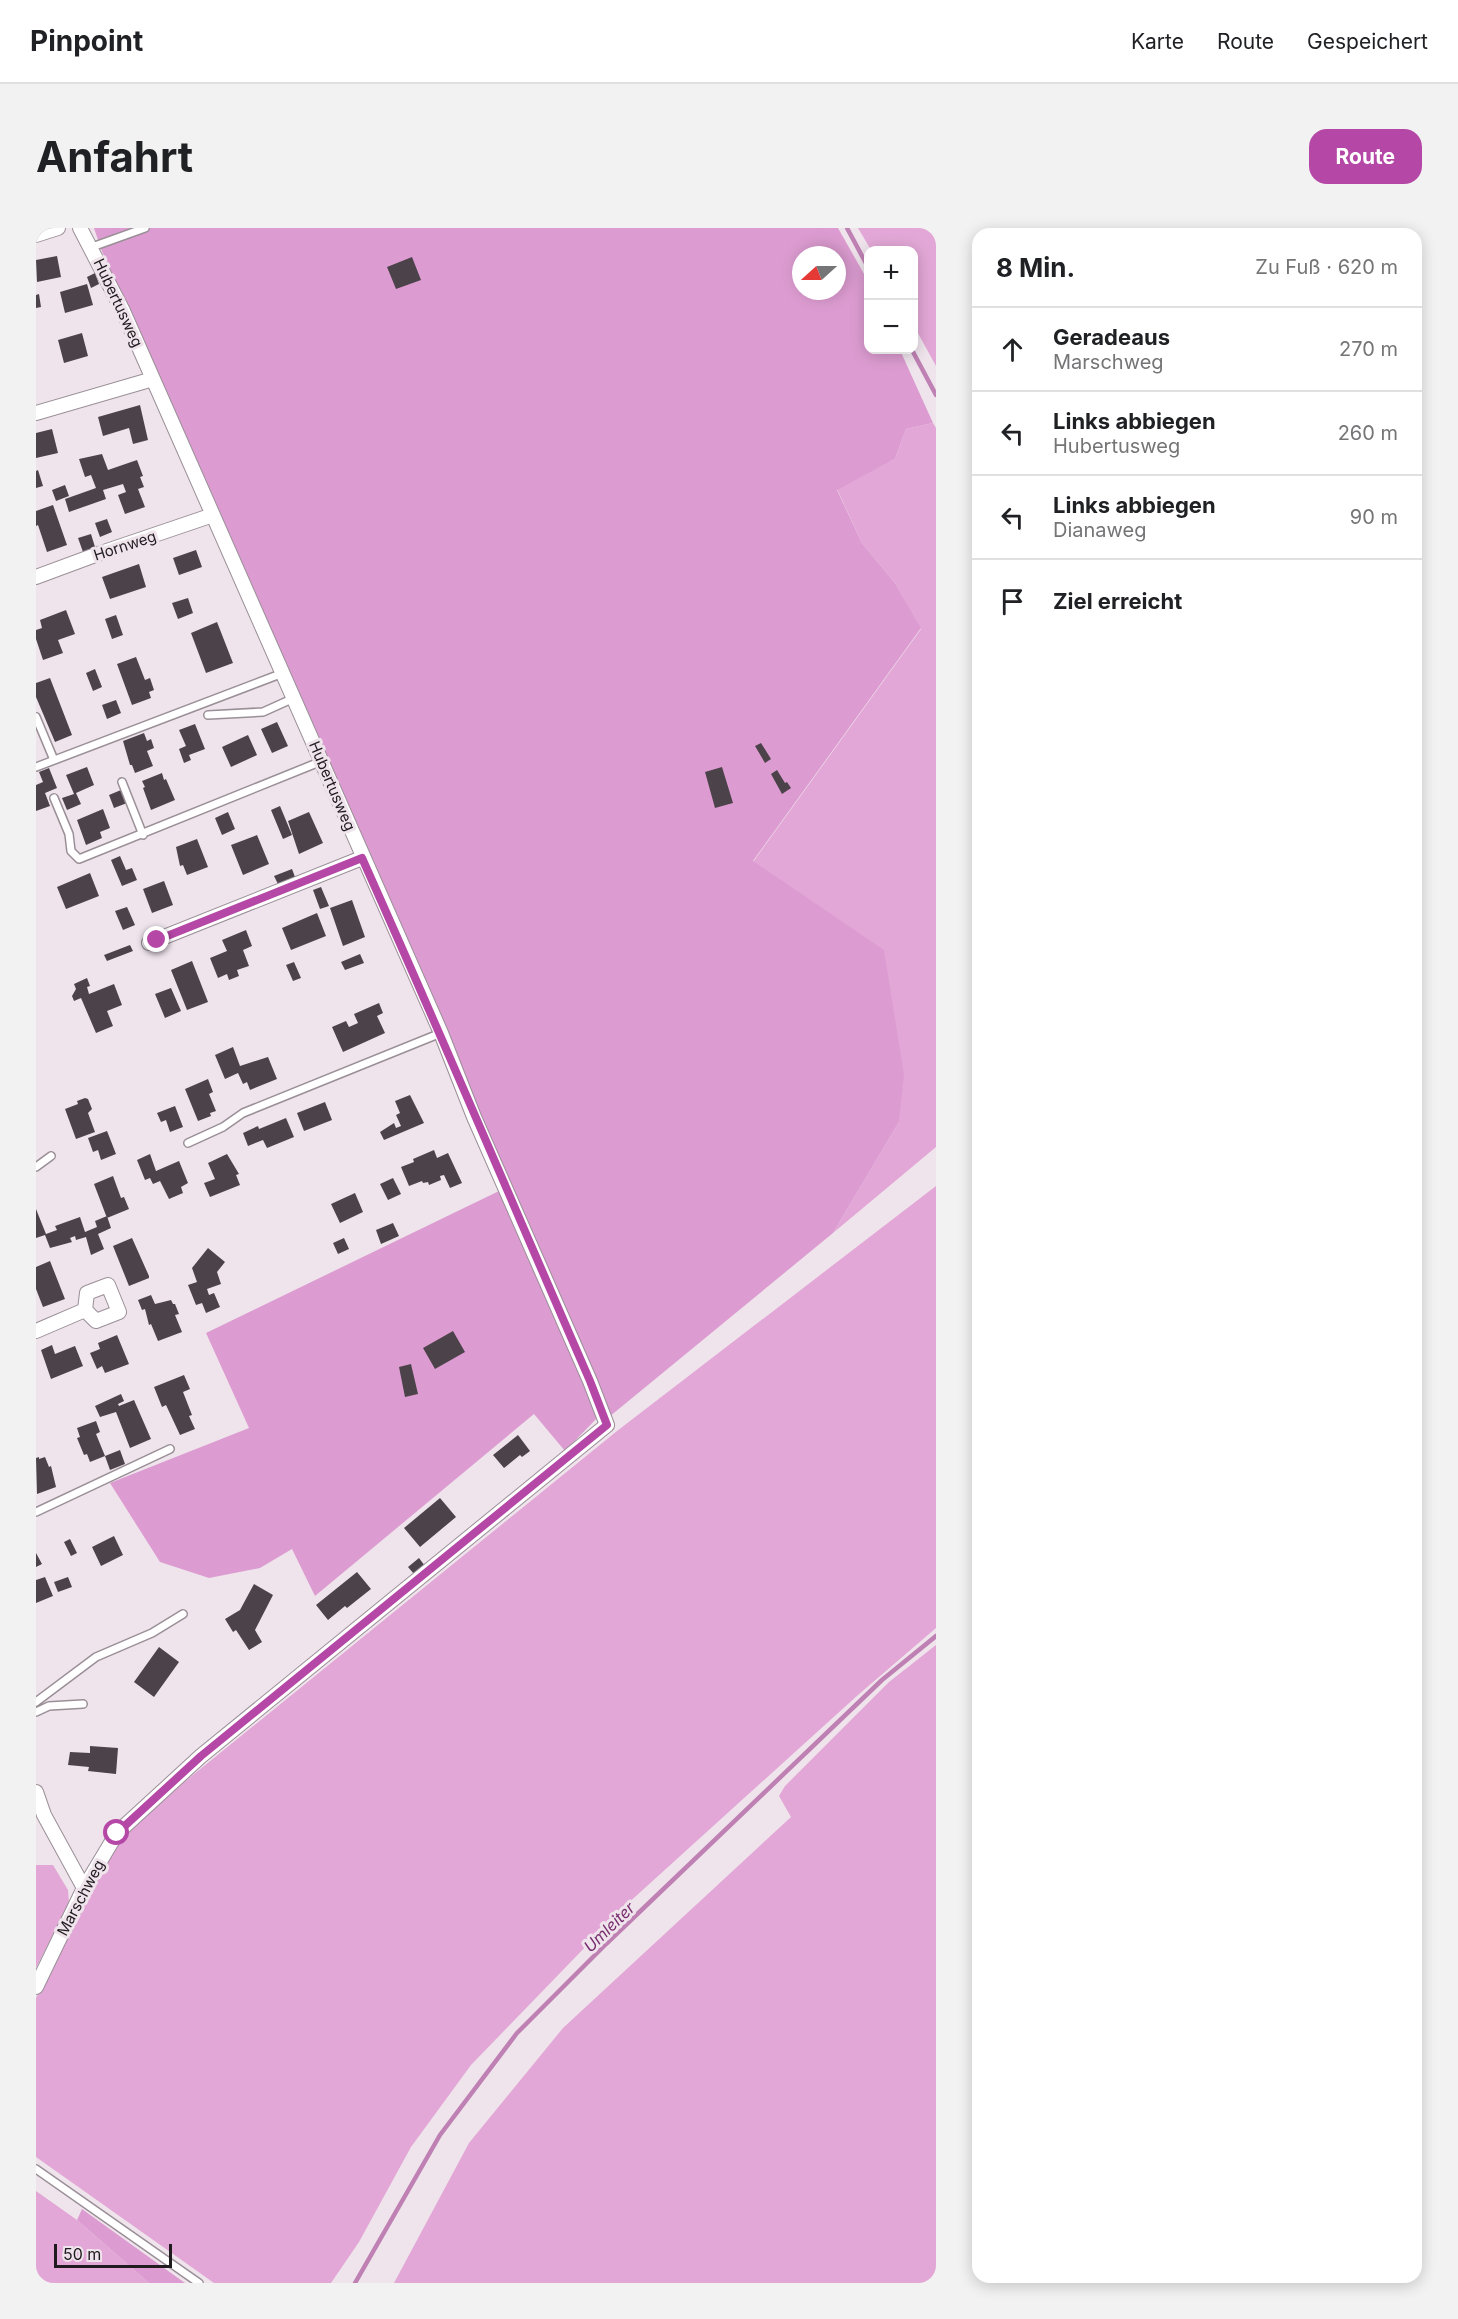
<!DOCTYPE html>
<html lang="de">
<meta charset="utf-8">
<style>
:root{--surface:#fff;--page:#f2f2f2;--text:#202124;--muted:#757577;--line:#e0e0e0;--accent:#b547a6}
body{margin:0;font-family:Inter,sans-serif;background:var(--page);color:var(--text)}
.controls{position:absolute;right:18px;top:18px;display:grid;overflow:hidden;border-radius:12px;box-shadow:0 3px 15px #0003}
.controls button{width:54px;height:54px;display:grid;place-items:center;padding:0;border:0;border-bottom:2px solid var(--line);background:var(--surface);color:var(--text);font:30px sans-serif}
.compass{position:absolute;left:756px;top:18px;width:54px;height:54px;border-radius:50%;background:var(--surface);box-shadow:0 3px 15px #0003;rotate:249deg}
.scale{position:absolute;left:18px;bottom:15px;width:118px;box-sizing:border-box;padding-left:6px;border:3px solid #1f1b1e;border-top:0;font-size:16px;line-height:21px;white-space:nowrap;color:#1f1b1e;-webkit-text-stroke:4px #efe4ec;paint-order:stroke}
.stop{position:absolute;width:18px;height:18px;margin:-14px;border:4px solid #b547a6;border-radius:50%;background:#fff}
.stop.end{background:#b547a6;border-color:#fff;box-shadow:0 2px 6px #0008}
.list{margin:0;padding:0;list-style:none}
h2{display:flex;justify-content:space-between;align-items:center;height:78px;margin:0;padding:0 24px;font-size:26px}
h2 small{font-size:20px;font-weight:400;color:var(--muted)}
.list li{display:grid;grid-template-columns:39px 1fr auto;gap:18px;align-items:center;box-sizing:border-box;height:84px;padding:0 24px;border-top:2px solid var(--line)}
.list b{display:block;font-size:22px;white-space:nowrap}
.list p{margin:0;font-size:20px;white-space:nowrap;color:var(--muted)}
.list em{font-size:20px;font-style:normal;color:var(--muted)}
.icon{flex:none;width:33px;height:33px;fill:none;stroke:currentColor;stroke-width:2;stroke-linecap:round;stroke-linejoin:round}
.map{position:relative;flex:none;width:900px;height:2055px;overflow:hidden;border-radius:18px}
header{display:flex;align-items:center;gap:36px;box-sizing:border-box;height:84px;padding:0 30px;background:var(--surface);border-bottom:2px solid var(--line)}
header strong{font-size:28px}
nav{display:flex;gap:33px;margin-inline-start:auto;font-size:21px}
.intro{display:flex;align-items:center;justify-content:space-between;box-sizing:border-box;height:144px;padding:0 36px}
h1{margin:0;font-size:42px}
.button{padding:15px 27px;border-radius:18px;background:var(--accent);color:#fff;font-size:21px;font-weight:700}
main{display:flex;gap:36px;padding:0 36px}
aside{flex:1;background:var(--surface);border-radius:18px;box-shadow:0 3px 15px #0003}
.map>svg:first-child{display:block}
.green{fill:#e2a7d6}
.forest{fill:#dd9cd1;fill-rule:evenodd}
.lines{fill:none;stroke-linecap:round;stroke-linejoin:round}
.stream{stroke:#bf81b4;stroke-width:4.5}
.building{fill:#4c434a}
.service-casing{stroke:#9a8f97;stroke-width:10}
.minor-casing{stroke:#9a8f97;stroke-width:16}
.service{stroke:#fff;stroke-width:7}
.minor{stroke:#fff;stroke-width:14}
.route{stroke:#b547a6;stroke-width:8}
.labels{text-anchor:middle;stroke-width:6;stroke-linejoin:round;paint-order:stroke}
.street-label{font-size:15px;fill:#1f1b1e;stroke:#efe4ec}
.water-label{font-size:16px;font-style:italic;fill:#772c6d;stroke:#efe4ec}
</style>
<header>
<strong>Pinpoint</strong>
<nav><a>Karte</a><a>Route</a><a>Gespeichert</a></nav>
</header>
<div class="intro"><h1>Anfahrt</h1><a class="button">Route</a></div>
<main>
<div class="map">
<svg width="900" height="2055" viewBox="0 0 900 2055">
<rect width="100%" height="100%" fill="#efe4ec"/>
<!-- green -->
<path class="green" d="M 822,0 L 900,0 L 900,138 L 878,98 L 878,22 L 835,22 Z
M 897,195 L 900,200 L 900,919 L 797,1005 L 863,894 L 717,634 L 885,401 L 859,355 L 826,315 L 801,261 L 859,231 L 870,201 Z
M 900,958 L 900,1400 L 822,1467 L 589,1678 L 435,1837 L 375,1919 L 323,2014 L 295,2055 L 178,2055 L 0,1929 L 0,1770 L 51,1663 L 85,1608 L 131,1568 L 581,1203 Z
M 900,1417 L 900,2055 L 358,2055 L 433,1915 L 527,1800 L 755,1589 L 743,1568 L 749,1558 L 853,1454 Z
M 0,1637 L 17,1637 L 32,1662 L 33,1675 L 0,1740 Z
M 0,1963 L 41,1992 L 113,2055 L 0,2055 Z"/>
<!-- forest -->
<path class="forest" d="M 58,0 L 802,0 L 832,53 L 832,122 L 864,122 L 897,195 L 870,201 L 859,231 L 801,262 L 826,315 L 859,355 L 885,400 L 717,633 L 848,722 L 868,846 L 863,894 L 797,1005 L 573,1189 L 122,149 L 65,21 ZM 765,27 L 801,27 L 801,63 L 765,63 Z
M 463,963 L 563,1188 L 529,1223 L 498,1186 L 279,1368 L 256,1321 L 224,1340 L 173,1350 L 124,1334 L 74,1255 L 213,1200 L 170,1105 Z
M 46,1981 L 149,2055 L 113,2055 L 41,1992 Z"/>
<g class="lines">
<!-- stream -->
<path class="stream" d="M 811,0 L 832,39
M 876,122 L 900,167
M 319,2055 L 404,1907 L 481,1805 L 570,1716 L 846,1452 L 900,1408"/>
</g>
<!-- building -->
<path class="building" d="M 21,28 L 25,49 L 1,54 L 0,32 Z
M 376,29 L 385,52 L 360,61 L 351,39 Z
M 59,45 L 63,56 L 55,60 L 51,49 Z
M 51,56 L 57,77 L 29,85 L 24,64 Z
M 3,66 L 5,79 L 0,80 L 0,67 Z
M 46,105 L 52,128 L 28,135 L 22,112 Z
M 104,177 L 112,212 L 97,216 L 93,200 L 67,208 L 62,189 Z
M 16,201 L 22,225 L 0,230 L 0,205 Z
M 66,226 L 72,242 L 101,232 L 107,248 L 104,249 L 108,259 L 102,261 L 109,279 L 89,286 L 82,267 L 90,264 L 87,256 L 67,262 L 70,271 L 33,284 L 29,271 L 60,260 L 55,247 L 49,249 L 43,231 Z
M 2,242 L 7,258 L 0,260 L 0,243 Z
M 29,257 L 33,268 L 20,273 L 16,262 Z
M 17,277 L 31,317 L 11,324 L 2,297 L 0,298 L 0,283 Z
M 71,291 L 76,304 L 64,309 L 59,295 Z
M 55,306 L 59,319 L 47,324 L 42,310 Z
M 160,322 L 166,339 L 143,347 L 137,330 Z
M 103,336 L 110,359 L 74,371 L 66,349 Z
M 152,370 L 157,385 L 142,391 L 136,375 Z
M 30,382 L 39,406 L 22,412 L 27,425 L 7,432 L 0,411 L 0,402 L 6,400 L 4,392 Z
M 80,387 L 87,407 L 76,411 L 69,391 Z
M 181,394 L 197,435 L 170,445 L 155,405 Z
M 100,429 L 109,452 L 114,450 L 118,462 L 113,464 L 115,470 L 96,477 L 81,436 Z
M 59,441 L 66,459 L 57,463 L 50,445 Z
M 14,450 L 36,507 L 19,514 L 0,469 L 0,455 Z
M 80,472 L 85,485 L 71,491 L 66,477 Z
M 241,494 L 252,518 L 236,525 L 225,501 Z
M 159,496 L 169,521 L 153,527 L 155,532 L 148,535 L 143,521 L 150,518 L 143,502 Z
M 108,505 L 111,513 L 115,511 L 118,520 L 111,523 L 117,538 L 99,545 L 96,537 L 94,537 L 87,513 Z
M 212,507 L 221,527 L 195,539 L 186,519 Z
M 725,515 L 735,531 L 729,535 L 719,518 Z
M 51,539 L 58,557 L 40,565 L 45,576 L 31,582 L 26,570 L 38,566 L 30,547 Z
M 686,539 L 697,575 L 679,580 L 669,544 Z
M 13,540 L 21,560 L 9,565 L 14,578 L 0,583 L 0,557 L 7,554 L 3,544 Z
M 741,542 L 749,555 L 751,554 L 755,560 L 746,566 L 735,546 Z
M 126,545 L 128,552 L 130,551 L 139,572 L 115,582 L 107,560 L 109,559 L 106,553 Z
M 85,562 L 91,575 L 78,580 L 73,567 Z
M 244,578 L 256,607 L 247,611 L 235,582 Z
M 67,581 L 74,600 L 64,604 L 66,610 L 50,617 L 41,592 Z
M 192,584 L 199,601 L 186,607 L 179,590 Z
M 273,584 L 287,615 L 263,626 L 252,593 Z
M 221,607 L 233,636 L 207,647 L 195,617 Z
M 161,611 L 172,639 L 151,647 L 147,637 L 144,638 L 140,619 Z
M 84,628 L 90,642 L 96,640 L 101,652 L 86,658 L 75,632 Z
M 256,641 L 259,649 L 242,656 L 238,648 Z
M 54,645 L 63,668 L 30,681 L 21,659 Z
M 128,653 L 137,677 L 116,685 L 107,661 Z
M 285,659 L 293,678 L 284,681 L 277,662 Z
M 316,672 L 329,709 L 307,718 L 294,680 Z
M 91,679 L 99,697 L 87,702 L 79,683 Z
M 281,685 L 290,708 L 255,722 L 246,700 Z
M 210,702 L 216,718 L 207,722 L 213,738 L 201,742 L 203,748 L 193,752 L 191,746 L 182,750 L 174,730 L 191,723 L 186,712 Z
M 94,717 L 97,723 L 71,733 L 68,727 Z
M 324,726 L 328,735 L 309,742 L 305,734 Z
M 156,733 L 172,774 L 151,782 L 135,742 Z
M 258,734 L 265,750 L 257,753 L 250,737 Z
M 51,750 L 54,758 L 51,759 L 53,766 L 78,756 L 86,777 L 71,783 L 77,798 L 60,805 L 45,770 L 38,773 L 36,768 L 40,761 L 38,756 Z
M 135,760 L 145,783 L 129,790 L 119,766 Z
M 343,775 L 347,785 L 341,788 L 349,805 L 307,824 L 296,799 L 310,793 L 313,799 L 322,795 L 318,786 Z
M 197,819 L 204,838 L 232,829 L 241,851 L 214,862 L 211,854 L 207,856 L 202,845 L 189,851 L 179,827 Z
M 172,851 L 177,864 L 173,866 L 180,883 L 174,885 L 175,888 L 162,893 L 149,861 Z
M 374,867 L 388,895 L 348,912 L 344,904 L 358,895 L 360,900 L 365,898 L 360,887 L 364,885 L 359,873 Z
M 49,870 L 52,871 L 56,881 L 52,885 L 59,904 L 40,911 L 29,881 L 42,876 L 41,873 Z
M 289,874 L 296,892 L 268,903 L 261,885 Z
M 139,878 L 147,899 L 134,904 L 130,892 L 125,894 L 121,885 Z
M 250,890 L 258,909 L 231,920 L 227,912 L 212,918 L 207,905 L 222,898 L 223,901 Z
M 71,903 L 80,926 L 65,932 L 62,922 L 57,924 L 52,910 Z
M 398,922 L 401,930 L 412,925 L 426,955 L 414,960 L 408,947 L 404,948 L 405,952 L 393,957 L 392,954 L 387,955 L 386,953 L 373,958 L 365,939 L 378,934 L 377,931 Z
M 114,926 L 120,943 L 143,933 L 152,955 L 145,959 L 147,965 L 133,971 L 124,953 L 117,956 L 114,950 L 109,952 L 101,932 Z
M 191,926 L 203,946 L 200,947 L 204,957 L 174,969 L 168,955 L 179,951 L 172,935 Z
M 77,948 L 85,970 L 88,969 L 93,981 L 71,990 L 58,956 Z
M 357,950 L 365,966 L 352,972 L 344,956 Z
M 319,965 L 327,984 L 304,995 L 295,976 Z
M 0,981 L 10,1006 L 21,1002 L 19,998 L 44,989 L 49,1004 L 61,999 L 59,993 L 71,988 L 75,1000 L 62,1006 L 68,1021 L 55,1027 L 50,1009 L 40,1012 L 39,1008 L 34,1010 L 36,1014 L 14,1020 L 9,1007 L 0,1010 Z
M 357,995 L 363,1008 L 345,1016 L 340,1002 Z
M 96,1010 L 113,1048 L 113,1050 L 93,1058 L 77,1018 Z
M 308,1010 L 313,1021 L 302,1026 L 297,1015 Z
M 172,1020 L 189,1034 L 181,1044 L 185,1056 L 171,1061 L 173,1067 L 178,1065 L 184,1079 L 170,1085 L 166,1075 L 160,1077 L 152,1057 L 161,1054 L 156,1040 Z
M 14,1033 L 29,1071 L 7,1079 L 0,1061 L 0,1039 Z
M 115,1067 L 119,1076 L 135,1072 L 137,1076 L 139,1076 L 143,1086 L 139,1087 L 146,1104 L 122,1113 L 115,1096 L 113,1097 L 109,1081 L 106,1082 L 102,1072 Z
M 417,1103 L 429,1124 L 399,1141 L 387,1120 Z
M 81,1107 L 93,1136 L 69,1145 L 66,1138 L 61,1141 L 54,1125 L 64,1121 L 62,1115 Z
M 16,1117 L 19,1126 L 39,1118 L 47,1138 L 15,1151 L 5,1122 Z
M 375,1136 L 382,1166 L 369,1169 L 363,1139 Z
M 148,1147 L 154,1161 L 147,1164 L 156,1187 L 153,1188 L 159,1201 L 144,1207 L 130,1177 L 126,1179 L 118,1159 Z
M 85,1166 L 88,1173 L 82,1176 L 83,1178 L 98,1172 L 115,1211 L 94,1220 L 80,1184 L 64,1189 L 59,1178 Z
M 60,1193 L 64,1204 L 60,1206 L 69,1228 L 84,1222 L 89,1236 L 74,1242 L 69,1228 L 54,1234 L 51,1226 L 48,1227 L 41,1210 L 44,1209 L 41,1200 Z
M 482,1207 L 494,1223 L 486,1229 L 484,1227 L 468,1240 L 457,1227 Z
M 3,1229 L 3,1231 L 9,1229 L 13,1239 L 15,1238 L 20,1259 L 1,1266 L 0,1230 Z
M 404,1270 L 420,1289 L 384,1319 L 368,1300 Z
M 78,1308 L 87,1327 L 65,1338 L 56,1319 Z
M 34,1311 L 41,1325 L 35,1328 L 28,1314 Z
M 0,1325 L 6,1336 L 0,1339 Z
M 383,1330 L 389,1338 L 378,1346 L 372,1339 Z
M 321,1344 L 335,1361 L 311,1380 L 309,1378 L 292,1392 L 280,1377 Z
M 9,1349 L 17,1368 L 0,1375 L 0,1352 Z
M 32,1349 L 36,1359 L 22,1364 L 18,1354 Z
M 218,1356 L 237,1367 L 219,1402 L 226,1414 L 213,1422 L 200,1402 L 197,1404 L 189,1391 L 204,1382 Z
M 123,1419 L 143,1434 L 118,1469 L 98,1454 Z
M 54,1518 L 82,1520 L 80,1546 L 52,1543 L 53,1539 L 32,1537 L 34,1524 L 54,1525 Z"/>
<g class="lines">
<defs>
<path id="service" d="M 56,19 L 109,0
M 172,487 L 227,484 L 258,470
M 0,489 L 18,532
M 0,539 L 247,445
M 86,554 L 107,607
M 18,570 L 33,606 L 35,623 L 43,631 L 286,533
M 152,915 L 187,899 L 207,885 L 405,805
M 0,939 L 15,928
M 0,1284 L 134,1221
M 0,1474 L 60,1429 L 116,1405 L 147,1386
M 0,1484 L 13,1478 L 47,1476
M 0,1941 L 163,2055"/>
<path id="minor" d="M 0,7 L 22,0
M 0,185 L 117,151
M 0,349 L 62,326 L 177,287
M 113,715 L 326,630
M 72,1057 L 83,1084 L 60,1093 L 49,1082 L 51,1065 Z
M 0,1103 L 49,1082
M 0,1564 L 8,1587 L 48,1660
M 0,1759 L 48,1660 L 81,1605 L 165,1528 L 571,1197 L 554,1153 L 438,889 L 405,805 L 117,151 L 87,83 L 44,0"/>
</defs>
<!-- service casing -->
<use href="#service" class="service-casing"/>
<!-- minor casing -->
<use href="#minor" class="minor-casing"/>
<!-- service -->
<use href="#service" class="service"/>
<!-- minor -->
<use href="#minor" class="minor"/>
</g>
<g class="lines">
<!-- route -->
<path class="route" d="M 81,1605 L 165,1528 L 571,1197 L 554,1153 C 478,979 404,804 326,630 L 121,712"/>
</g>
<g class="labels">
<!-- street labels -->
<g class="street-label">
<text transform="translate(82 75) rotate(65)" y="5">Hubertusweg</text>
<text transform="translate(89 318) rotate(-18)" y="5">Hornweg</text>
<text transform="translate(296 558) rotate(67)" y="5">Hubertusweg</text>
<text transform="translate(45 1670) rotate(-62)" y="5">Marschweg</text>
</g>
<!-- water labels -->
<g class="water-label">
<text transform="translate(573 1699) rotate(-44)" y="6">Umleiter</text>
</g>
</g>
</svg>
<div class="controls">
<button>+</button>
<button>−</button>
</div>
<svg class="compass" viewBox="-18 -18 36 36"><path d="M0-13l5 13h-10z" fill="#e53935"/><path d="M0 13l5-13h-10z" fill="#757577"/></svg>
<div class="scale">50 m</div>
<div class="stop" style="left:81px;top:1605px"></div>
<div class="stop end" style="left:121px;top:712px"></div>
</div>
<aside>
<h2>8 Min.<small>Zu Fuß · 620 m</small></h2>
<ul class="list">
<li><svg class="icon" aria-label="ahead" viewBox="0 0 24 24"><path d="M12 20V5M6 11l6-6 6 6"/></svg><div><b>Geradeaus</b><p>Marschweg</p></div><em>270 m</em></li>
<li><svg class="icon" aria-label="left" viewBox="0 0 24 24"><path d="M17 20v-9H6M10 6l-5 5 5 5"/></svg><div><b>Links abbiegen</b><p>Hubertusweg</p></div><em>260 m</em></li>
<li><svg class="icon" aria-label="left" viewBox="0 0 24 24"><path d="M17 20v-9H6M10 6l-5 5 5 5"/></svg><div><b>Links abbiegen</b><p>Dianaweg</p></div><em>90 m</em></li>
<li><svg class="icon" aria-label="arrive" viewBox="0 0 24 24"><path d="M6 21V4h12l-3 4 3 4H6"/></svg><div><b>Ziel erreicht</b></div></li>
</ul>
</aside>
</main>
